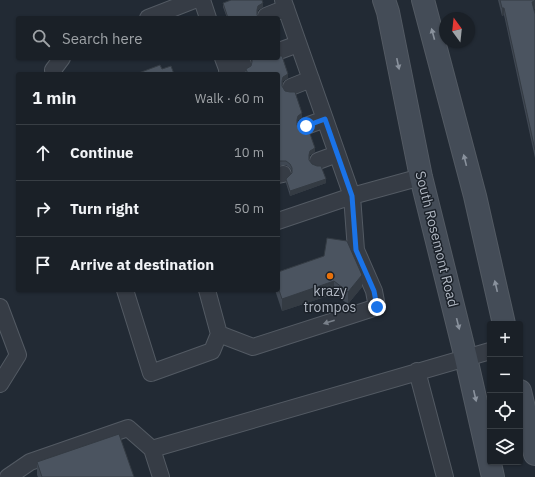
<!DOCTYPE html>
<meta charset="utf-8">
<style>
:root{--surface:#1a2027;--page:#23282f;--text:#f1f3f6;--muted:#9fa3a7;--line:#383e44}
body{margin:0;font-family:"IBM Plex Sans",sans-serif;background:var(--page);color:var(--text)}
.controls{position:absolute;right:12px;bottom:12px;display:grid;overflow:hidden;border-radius:4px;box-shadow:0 1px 3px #0004}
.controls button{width:36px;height:36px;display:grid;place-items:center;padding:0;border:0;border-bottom:1px solid var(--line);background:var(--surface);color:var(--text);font:20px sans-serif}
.compass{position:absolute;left:439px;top:12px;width:36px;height:36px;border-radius:50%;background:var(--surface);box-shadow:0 1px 3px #0004;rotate:345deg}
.stop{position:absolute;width:12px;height:12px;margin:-9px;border:3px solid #1a73e8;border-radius:50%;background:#fff}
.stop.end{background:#1a73e8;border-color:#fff;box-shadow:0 1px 4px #0008}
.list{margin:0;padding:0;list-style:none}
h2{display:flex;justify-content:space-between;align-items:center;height:52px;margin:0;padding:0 16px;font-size:17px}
h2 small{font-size:13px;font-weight:400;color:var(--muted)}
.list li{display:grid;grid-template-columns:26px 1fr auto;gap:12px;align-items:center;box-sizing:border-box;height:56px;padding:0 16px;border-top:1px solid var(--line)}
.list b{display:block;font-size:15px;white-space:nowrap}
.list em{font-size:13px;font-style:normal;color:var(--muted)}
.icon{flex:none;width:22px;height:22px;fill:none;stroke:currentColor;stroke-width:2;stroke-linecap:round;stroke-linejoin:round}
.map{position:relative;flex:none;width:535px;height:477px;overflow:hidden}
.search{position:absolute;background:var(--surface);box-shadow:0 1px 3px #0004;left:16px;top:16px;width:264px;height:44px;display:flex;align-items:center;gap:10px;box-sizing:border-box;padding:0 14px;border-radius:4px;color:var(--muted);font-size:15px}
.panel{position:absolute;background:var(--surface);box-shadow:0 1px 3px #0004;left:16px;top:72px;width:264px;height:220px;border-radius:4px}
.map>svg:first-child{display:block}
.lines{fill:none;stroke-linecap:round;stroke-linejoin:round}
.service-casing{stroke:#535a63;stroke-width:18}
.secondary-casing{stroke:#535a63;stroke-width:24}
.service{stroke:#363c45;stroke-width:16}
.secondary{stroke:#444c57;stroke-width:22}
.wall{fill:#404853}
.shaded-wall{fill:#343b43}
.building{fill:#4b5460;stroke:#343b43}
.oneway{fill:#8a929d}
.oneway2{fill:#79808a}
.route{stroke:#1a73e8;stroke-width:5}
.food-dot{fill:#e8710a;stroke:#1b2129;stroke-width:1.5}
.labels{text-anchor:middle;stroke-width:3;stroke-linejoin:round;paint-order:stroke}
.street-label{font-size:14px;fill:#b0b7c2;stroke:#1b2129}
.poi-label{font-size:14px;fill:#b0b7c2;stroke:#1b2129}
</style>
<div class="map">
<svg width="535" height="477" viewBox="0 0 535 477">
<rect width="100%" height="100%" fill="#222a34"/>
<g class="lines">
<defs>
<path id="service" d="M 202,0 L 208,18
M 283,0 L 352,196 L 421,177
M 266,16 L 286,8
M 148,18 L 194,0
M 279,51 L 298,44
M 223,58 L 229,74
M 227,70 L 243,64
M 54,74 L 53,70 L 62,58
M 291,87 L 311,79
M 306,126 L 325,119
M 318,161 L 337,154
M 278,175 L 283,174
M 125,290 L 151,373 L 212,351 L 219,334 L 207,290
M 0,307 L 18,355 L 0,384
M 219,334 L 253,347 L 377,307 L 374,291 L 356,250 L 352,196 L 278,221
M 417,371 L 445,477
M 152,449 L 161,477
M 8,477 L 30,462 L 128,428 L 152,449 L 490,351"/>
<path id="secondary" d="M 384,0 L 388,12 L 421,177 L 466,358 L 493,477
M 423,0 L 475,196 L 504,324
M 520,391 L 535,454"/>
</defs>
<!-- service casing -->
<use href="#service" class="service-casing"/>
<!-- secondary casing -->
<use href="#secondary" class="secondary-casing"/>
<!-- service -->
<use href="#service" class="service"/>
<!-- secondary -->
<use href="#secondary" class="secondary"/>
</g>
<!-- wall -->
<path class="wall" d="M 498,0 L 534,0 L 535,9 L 534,9 L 535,14 L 535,158 L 504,15 L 502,16 Z
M 223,3 L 263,7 L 258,10 L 257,14 L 257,15 L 259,18 L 227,18 L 223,7 Z
M 250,58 L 278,58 L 288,78 L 283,81 L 282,86 L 302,117 L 298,120 L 297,125 L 315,152 L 310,155 L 309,160 L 326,183 L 290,196 L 286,183 L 286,179 L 292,173 L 292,171 L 290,168 L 286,165 L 279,165 L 278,161 L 278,74 L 247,74 L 246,69 L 251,66 L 252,62 L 252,61 Z
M 324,256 L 362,287 L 348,304 L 334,294 L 282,311 L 275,290 L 278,290 L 278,272 Z
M 37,462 L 134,477 L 38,477 L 37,475 Z"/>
<!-- shaded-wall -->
<path class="shaded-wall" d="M 535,1 L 535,9 L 532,10 L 532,2 Z
M 263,3 L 263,7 L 258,10 L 257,14 L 257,10 L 258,6 Z
M 502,8 L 504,8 L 504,15 L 502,16 Z
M 288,74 L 288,78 L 283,81 L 282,85 L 282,81 L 283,77 Z
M 302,113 L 302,117 L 298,120 L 297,124 L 297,120 L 298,116 Z
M 315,148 L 315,152 L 310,155 L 309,159 L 309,155 L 310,151 Z
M 326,179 L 326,183 L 290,196 L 290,191 Z
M 362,275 L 362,287 L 348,304 L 348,292 Z
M 334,281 L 334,294 L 282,311 L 282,299 Z"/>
<!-- building -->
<path class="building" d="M 231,0 L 262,0 L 263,3 L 258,6 L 257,10 L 257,15 L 259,18 L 228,18 L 223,3 Z
M 500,0 L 534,0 L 535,1 L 532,2 L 535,14 L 535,150 L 504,8 L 502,8 Z
M 278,56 L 282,56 L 288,74 L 283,77 L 282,81 L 282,86 L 285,91 L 290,92 L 295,92 L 302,113 L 298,116 L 297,120 L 297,125 L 300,129 L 304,131 L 309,131 L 315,148 L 310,151 L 309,155 L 309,160 L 312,164 L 317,166 L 321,166 L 326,179 L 290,191 L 286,179 L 292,173 L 292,168 L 290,164 L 286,161 L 279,161 L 278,157 L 278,74 L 248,74 L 246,69 L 251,66 L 252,62 L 252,58 L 278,58 Z
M 160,65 L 162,69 L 171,66 L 174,74 L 136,74 Z
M 327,238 L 347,241 L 362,275 L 348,292 L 334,281 L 282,299 L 278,287 L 278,272 L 324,256 Z
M 119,434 L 134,477 L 42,477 L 37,462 Z"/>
<!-- one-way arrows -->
<defs><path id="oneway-solid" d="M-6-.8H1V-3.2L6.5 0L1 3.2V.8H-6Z"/></defs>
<g class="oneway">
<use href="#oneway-solid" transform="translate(433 34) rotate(-105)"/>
<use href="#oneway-solid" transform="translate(398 64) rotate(78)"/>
<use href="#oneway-solid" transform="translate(465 160) rotate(-104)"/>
<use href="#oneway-solid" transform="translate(496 286) rotate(-103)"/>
<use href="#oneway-solid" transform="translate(458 324) rotate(76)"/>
<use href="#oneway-solid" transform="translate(475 396) rotate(77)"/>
</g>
<use class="oneway2" href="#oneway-solid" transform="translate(329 322) rotate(162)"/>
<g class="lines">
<!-- route -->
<path class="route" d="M 306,126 L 325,119 L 352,196 L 356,250 L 374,291 L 377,307"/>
</g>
<!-- markers -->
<circle class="food-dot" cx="330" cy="276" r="4"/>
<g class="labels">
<!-- street labels -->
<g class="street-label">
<text transform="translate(437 239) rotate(76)" y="5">South Rosemont Road</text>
</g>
<!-- poi labels -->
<g class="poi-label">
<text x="330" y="296">krazy<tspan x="330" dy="16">trompos</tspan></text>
</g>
</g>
</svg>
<div class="controls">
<button>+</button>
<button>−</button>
<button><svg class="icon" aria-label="locate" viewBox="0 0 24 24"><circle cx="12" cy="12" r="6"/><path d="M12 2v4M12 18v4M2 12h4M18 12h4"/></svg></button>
<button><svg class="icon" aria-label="layers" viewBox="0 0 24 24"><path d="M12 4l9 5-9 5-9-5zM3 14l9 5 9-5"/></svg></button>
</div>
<svg class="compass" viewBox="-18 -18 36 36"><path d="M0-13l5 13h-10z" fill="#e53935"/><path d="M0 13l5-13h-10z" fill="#9fa3a7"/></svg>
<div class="stop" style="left:306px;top:126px"></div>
<div class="stop end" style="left:377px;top:307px"></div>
<div class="search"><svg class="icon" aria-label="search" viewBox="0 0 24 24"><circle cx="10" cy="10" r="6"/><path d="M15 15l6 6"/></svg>Search here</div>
<section class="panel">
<h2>1 min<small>Walk · 60 m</small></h2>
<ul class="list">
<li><svg class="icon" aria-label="ahead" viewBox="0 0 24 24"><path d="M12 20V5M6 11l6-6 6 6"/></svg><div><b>Continue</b></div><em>10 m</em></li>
<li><svg class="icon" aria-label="right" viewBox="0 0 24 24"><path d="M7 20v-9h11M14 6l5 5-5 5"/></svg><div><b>Turn right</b></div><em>50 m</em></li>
<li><svg class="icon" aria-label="arrive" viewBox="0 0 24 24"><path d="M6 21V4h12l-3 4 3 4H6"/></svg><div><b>Arrive at destination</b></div></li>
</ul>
</section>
</div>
